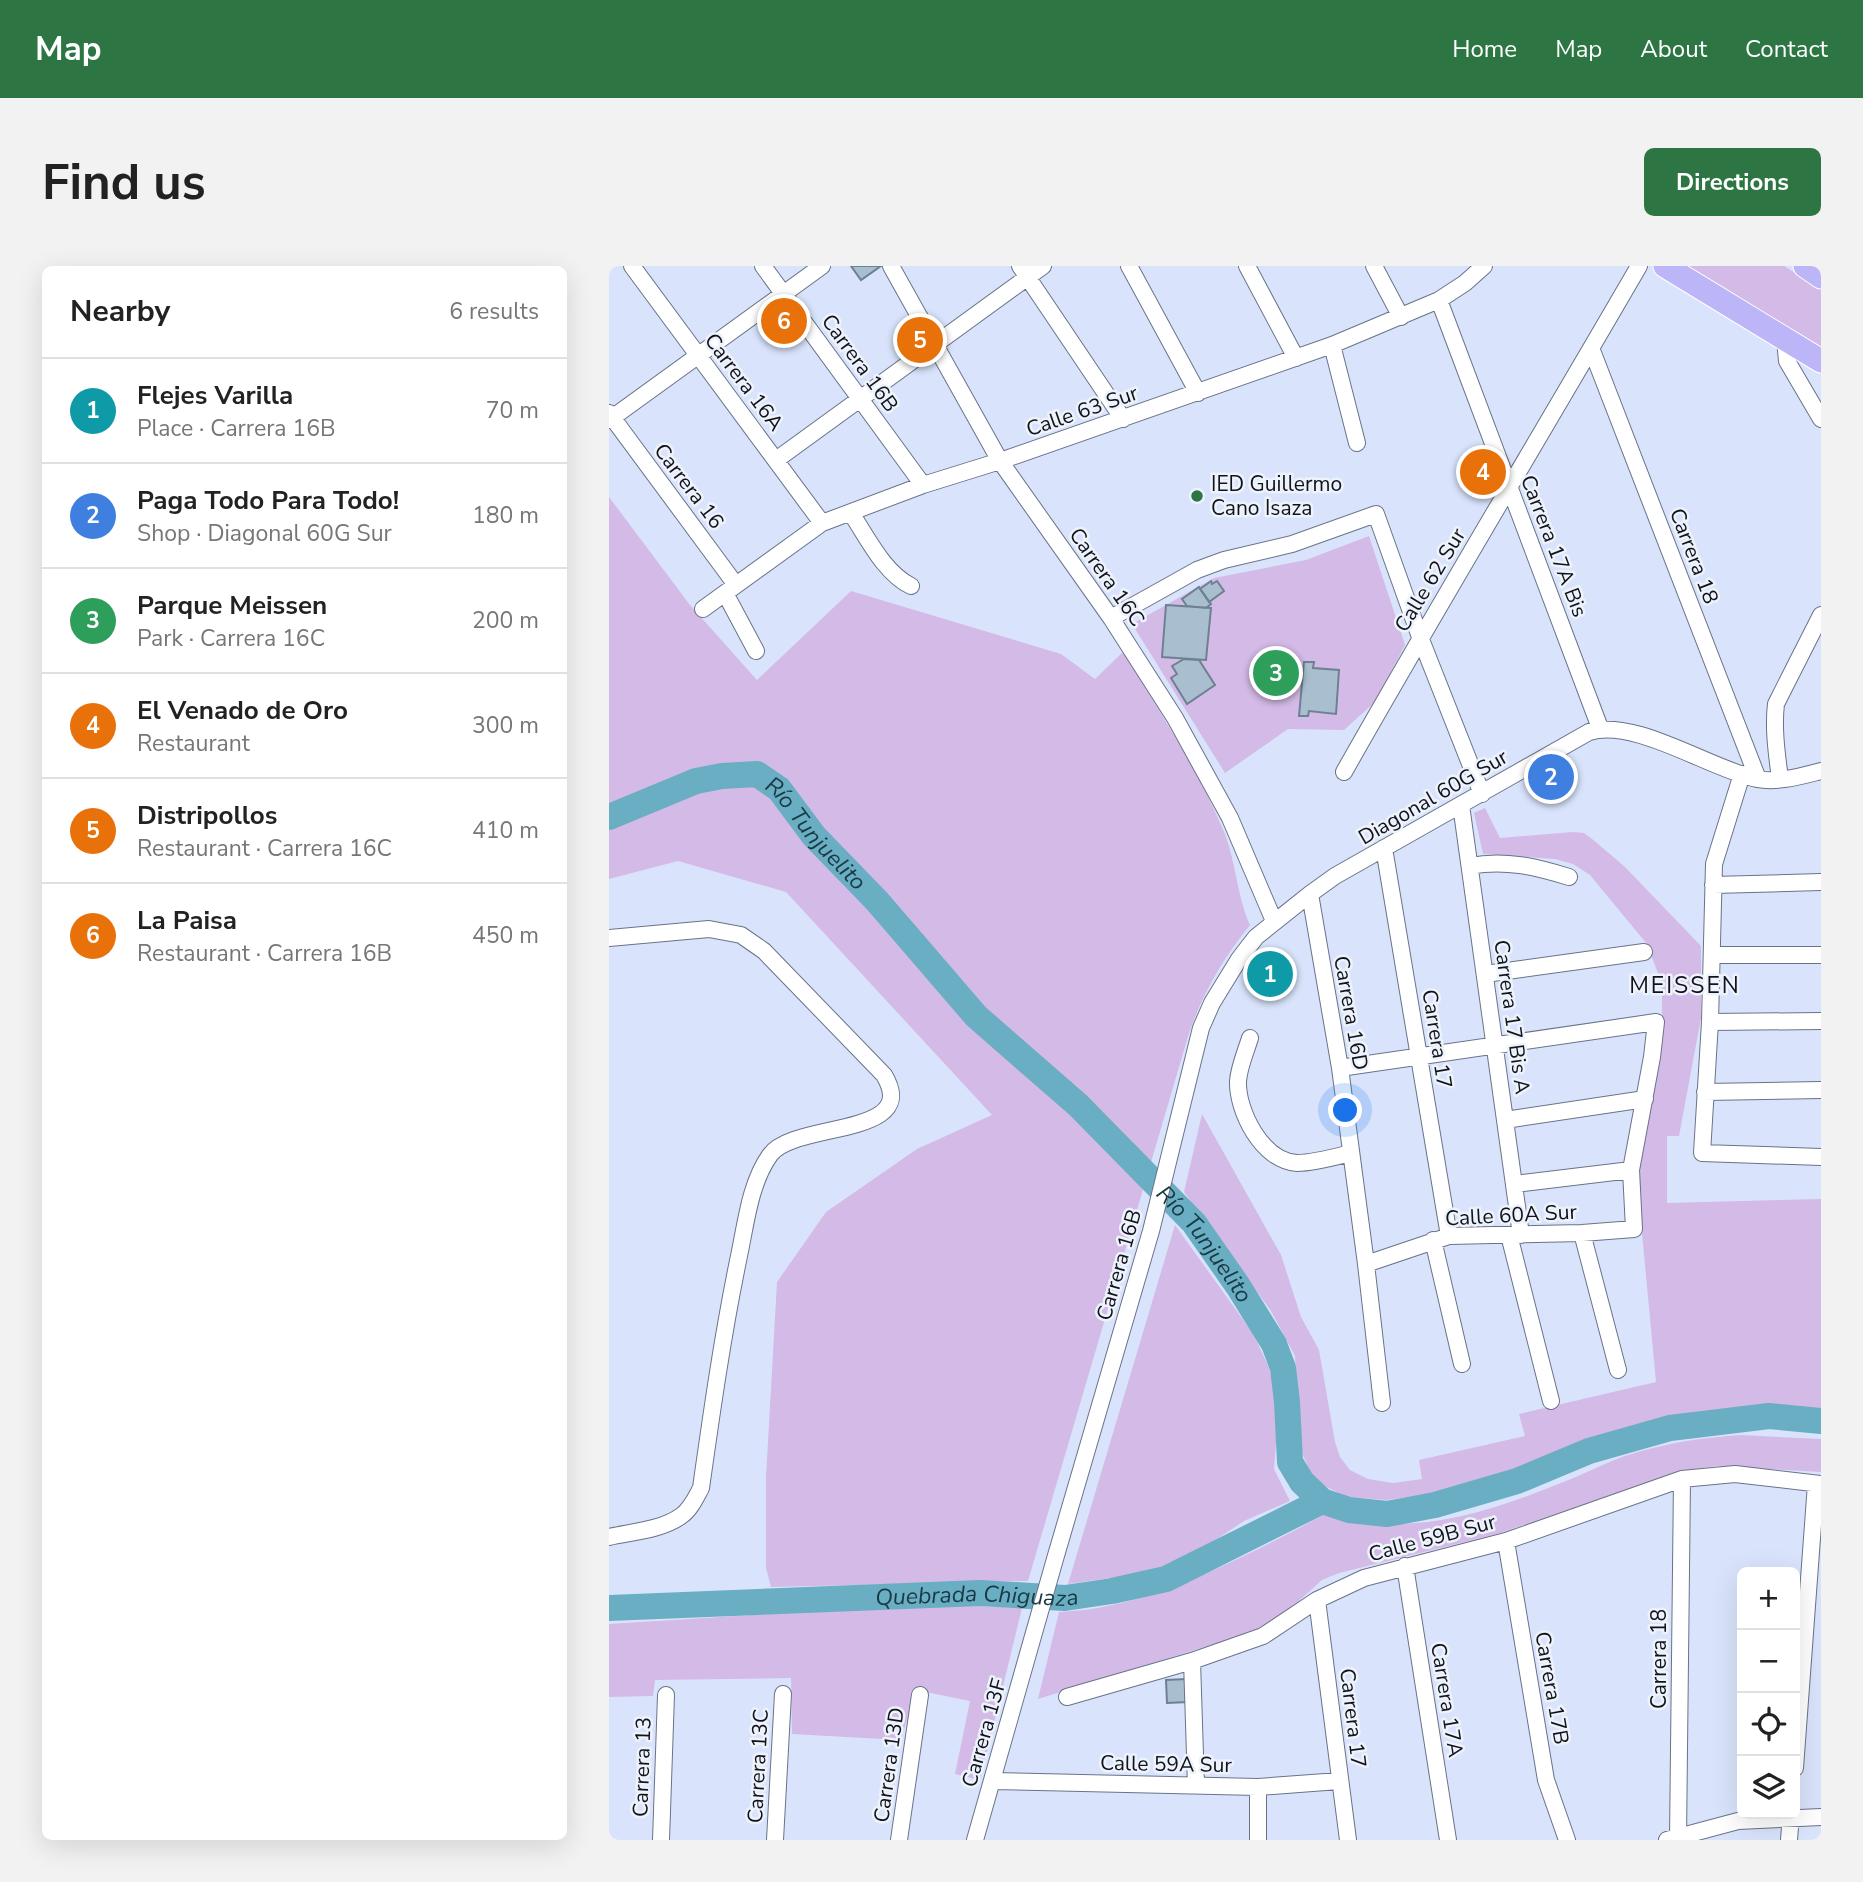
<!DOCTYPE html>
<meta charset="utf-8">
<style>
:root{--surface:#fff;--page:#f2f2f2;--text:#222;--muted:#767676;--line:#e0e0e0;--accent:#2d7643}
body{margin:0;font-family:"Nunito Sans",sans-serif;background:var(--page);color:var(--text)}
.controls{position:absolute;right:21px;bottom:21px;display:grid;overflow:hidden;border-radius:10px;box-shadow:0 7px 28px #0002}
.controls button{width:63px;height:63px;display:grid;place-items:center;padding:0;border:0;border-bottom:2px solid var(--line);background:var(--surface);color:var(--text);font:35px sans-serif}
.you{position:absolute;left:737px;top:845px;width:24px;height:24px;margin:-18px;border:5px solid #fff;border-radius:50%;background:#1a73e8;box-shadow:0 0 0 10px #1a73e833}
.badge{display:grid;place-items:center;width:46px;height:46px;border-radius:50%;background:var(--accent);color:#fff;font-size:23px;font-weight:700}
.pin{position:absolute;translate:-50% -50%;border:4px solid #fff;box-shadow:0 2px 7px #0006}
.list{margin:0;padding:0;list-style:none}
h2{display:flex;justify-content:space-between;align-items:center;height:91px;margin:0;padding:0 28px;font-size:30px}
h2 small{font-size:23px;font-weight:400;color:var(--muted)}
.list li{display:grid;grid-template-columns:46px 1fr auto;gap:21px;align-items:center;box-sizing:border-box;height:105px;padding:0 28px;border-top:2px solid var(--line)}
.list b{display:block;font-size:26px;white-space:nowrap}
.list p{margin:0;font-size:23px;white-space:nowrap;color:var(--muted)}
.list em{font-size:23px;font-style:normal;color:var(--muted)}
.icon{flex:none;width:38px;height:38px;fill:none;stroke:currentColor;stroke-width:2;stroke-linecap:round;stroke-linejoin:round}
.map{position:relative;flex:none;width:1212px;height:1574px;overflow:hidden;border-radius:10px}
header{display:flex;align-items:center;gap:42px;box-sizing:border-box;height:98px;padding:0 35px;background:var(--accent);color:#fff}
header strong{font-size:33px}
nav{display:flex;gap:38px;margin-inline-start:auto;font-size:24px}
.intro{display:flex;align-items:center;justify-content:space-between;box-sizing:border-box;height:168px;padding:0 42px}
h1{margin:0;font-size:49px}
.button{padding:18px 32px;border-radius:10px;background:var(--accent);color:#fff;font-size:24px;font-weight:700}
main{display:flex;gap:42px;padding:0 42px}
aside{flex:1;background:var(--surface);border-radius:10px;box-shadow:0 7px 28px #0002}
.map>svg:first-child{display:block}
.green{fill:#d4bae6}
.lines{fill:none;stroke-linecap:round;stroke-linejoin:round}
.river{stroke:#6aaec3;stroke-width:26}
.building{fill:#a9bfd0;stroke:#6d8192;stroke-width:2}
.minor-casing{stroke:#697388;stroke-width:18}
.highway-casing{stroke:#fff;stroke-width:25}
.minor{stroke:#fff;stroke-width:16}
.highway{stroke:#bcb6f8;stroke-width:23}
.poi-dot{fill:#2d7643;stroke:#edf2fb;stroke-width:2.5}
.labels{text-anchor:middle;stroke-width:5;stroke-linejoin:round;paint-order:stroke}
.street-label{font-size:21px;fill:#10131b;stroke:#edf2fb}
.poi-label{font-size:21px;fill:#10131b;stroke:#edf2fb;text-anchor:start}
.water-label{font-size:23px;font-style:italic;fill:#193a44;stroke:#edf2fb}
.neighbourhood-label{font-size:23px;letter-spacing:2px;fill:#10131b;stroke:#edf2fb}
</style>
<header>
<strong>Map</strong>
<nav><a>Home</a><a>Map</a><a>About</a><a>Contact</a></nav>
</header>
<div class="intro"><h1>Find us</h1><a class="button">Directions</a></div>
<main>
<aside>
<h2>Nearby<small>6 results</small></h2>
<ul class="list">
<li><span class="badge" style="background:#0f9aa8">1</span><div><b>Flejes Varilla</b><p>Place · Carrera 16B</p></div><em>70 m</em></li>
<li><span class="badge" style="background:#3f7fe0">2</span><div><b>Paga Todo Para Todo!</b><p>Shop · Diagonal 60G Sur</p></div><em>180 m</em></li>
<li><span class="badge" style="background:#2e9e5b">3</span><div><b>Parque Meissen</b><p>Park · Carrera 16C</p></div><em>200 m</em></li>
<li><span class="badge" style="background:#e8710a">4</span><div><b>El Venado de Oro</b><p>Restaurant</p></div><em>300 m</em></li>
<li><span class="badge" style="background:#e8710a">5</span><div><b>Distripollos</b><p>Restaurant · Carrera 16C</p></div><em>410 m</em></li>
<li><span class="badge" style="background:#e8710a">6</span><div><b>La Paisa</b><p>Restaurant · Carrera 16B</p></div><em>450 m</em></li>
</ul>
</aside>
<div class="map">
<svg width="1212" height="1574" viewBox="0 0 1212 1574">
<rect width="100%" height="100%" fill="#d9e4fc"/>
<!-- green -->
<path class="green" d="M 1075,0 L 1175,0 L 1212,23 L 1212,84 Z
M 0,231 L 81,339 L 148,414 L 242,325 L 452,388 L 486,413 L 514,386 C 549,443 586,499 613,561 C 627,592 627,628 641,659 C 613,694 595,725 580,767 L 419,1315 L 162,1321 L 157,1302 L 157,1211 L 168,1016 L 217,946 L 308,883 L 383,849 L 177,626 L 69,595 L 0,613 Z
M 760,270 L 796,379 L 766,436 L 735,464 L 679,463 L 616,507 L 523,358 L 605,312 L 697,294 Z
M 876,542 L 891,572 L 964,566 L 975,567 L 982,572 L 1016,601 L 1092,680 L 1092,752 L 1070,870 L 1058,870 L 1058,937 L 1212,933 L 1212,1147 L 1151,1141 L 1077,1149 L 970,1179 L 906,1204 L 826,1227 L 778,1234 L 738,1231 L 705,1215 L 691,1182 L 686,1090 L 662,1045 L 575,926 L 593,848 L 672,989 L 692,1051 L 710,1084 L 726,1176 L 731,1191 L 741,1204 L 759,1213 L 784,1217 L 813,1213 L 810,1194 L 916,1170 L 910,1148 L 1047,1116 L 1028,914 L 1053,756 L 1053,718 L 1038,678 L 981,609 L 964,598 L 946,593 L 874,588 L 865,547 Z
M 566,959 L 645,1069 L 660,1102 L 670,1141 L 665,1203 L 681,1235 L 635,1255 L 584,1289 L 550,1305 L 459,1318 Z
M 1131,1169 L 1212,1173 L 1212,1206 L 1107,1200 L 1068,1206 L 888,1268 L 730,1307 L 713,1314 L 682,1342 L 650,1364 L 429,1433 L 450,1346 C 464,1345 479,1344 493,1341 C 564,1329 655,1281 718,1247 C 800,1274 881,1246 957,1215 C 977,1207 996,1197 1016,1190 C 1056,1177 1090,1172 1131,1169 Z
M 320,1338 L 413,1342 L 371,1514 L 346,1508 L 361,1435 L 307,1424 L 292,1474 L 183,1468 L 182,1412 L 46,1414 L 44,1430 L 0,1431 L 0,1358 Z"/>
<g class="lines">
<!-- river -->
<g class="river">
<path id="s1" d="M 0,551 L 87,515 L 113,510 L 148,508 L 170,523 L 205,570 L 268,635 L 367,750 L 469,839 L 585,957 L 629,1020 L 665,1078 L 674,1102 L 678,1136 L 681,1196 L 693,1216 L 713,1235 L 740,1244 L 778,1248 L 826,1239 L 908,1215 L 980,1185 L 1061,1162 L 1160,1150 L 1212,1155"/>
<path id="s2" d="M 0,1342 L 371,1327 L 456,1332 L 503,1325 L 557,1313 L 713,1235"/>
</g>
</g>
<!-- building -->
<path class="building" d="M 242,0 L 272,0 L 252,14 Z
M 177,44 L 186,56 L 173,66 L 164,54 Z
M 881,197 L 886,209 L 867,216 L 863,203 Z
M 602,315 L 603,318 L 608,315 L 615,325 L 600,336 L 591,323 Z
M 590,321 L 602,338 L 597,342 L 578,340 L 573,333 Z
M 557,339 L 602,342 L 597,394 L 553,391 Z
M 575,393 L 590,394 L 606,419 L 578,438 L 562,412 L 568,408 L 563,400 Z
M 695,396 L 705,396 L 704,402 L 730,404 L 727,448 L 700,445 L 699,450 L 690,450 Z
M 947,506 L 953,516 L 940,523 L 934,514 Z
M 577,1413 L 579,1436 L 558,1437 L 557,1414 Z"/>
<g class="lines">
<defs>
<path id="minor" d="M 23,0 L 213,257
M 154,0 L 314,219
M 282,0 L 391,195 L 502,352 L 566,452 L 621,552 L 665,655
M 411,0 L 514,153
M 520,0 L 589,127
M 638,0 L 687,92
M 765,0 L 792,51
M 830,34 L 991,462
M 1176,74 L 1178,95 L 1212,153
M 723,79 L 748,177
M 982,82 L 1149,513
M 0,147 L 127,319
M 0,154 L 213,0
M 167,194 L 434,0
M 242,247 C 258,271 275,307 302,320
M 116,327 L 147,385
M 94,343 L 213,257 L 314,219 L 391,195 L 723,79 L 830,34 L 856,17 L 875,0
M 502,352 L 588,304 L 615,294 L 683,278 L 767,248 L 811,371 L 873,528
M 735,506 C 831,336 932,169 1030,0
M 1133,508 L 1105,598 L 1101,756 L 1093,887 L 1212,891
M 1171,513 C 1168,489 1164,463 1167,438 L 1212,349
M 852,539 L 912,969
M 775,582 L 840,970
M 861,600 C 896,593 927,601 960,611
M 1104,619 L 1212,616
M 701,628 L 731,802 L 757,998
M 0,672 L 100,663 L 132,669 L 155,685 L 275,809 C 313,872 185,855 161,889 C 141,917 137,957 130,990 C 114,1067 103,1144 92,1222 C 87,1231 82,1243 72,1250 C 53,1264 22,1266 0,1271
M 1104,689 L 1212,689
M 876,708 L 1035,686
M 1101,756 L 1212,755
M 641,772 C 637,785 630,801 629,815 C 628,845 653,895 688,897 C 705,897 726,891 742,887
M 731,802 L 1047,756 L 1043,791 L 1022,904 L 1025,963 L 973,967 L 840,970 L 757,998 L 773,1137
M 1096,826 L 1212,824
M 896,854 L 1036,833
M 906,918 L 1022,904
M 973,967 L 1009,1104
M 900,969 L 942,1135
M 824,974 L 853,1098
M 897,1275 L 937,1514 L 958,1574
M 796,1300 L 839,1574
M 708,1334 L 739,1574
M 583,1395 L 587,1520
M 458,1431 L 583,1395 L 654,1370 L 708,1334 L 755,1312 L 897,1275 L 1073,1213 L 1126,1208 L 1212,1218
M 1186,1502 L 1207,1218
M 383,1515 L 649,1521 L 730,1515
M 52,1574 L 57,1429
M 166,1574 L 174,1428
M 290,1574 L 311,1429
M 366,1574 L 446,1293 L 542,965 L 592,762 L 603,737 L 630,693 L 647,671 L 701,628 L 726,610 L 980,466 C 1027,452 1101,503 1148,513 C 1169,517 1192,510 1212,505
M 649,1574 L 649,1521
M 1058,1574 L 1129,1555 L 1212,1551
M 1069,1574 L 1073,1213
M 1180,1574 L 1182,1548"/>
<path id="highway" d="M 1056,0 L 1212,95
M 1196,0 L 1212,11"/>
</defs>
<!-- minor casing -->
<use href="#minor" class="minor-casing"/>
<!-- highway casing -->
<use href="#highway" class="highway-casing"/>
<!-- minor -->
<use href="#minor" class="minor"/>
<!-- highway -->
<use href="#highway" class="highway"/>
</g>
<!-- markers -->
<circle class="poi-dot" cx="588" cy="230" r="7"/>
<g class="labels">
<!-- street labels -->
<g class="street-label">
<text transform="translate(251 97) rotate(54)" y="7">Carrera 16B</text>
<text transform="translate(135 116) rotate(53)" y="7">Carrera 16A</text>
<text transform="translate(473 145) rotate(-19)" y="7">Calle 63 Sur</text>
<text transform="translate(80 220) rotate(53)" y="7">Carrera 16</text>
<text transform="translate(945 280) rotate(69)" y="7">Carrera 17A Bis</text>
<text transform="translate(1085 290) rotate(69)" y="7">Carrera 18</text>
<text transform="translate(498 311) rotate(55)" y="7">Carrera 16C</text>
<text transform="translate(821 314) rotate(-59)" y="7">Calle 62 Sur</text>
<text transform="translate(824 531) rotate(-30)" y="7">Diagonal 60G Sur</text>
<text transform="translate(742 747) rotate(80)" y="7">Carrera 16D</text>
<text transform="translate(903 751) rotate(82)" y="7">Carrera 17 Bis A</text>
<text transform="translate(828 773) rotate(81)" y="7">Carrera 17</text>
<text transform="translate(902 949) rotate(-3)" y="7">Calle 60A Sur</text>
<text transform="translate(510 999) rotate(-74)" y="7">Carrera 16B</text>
<text transform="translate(823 1272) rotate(-15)" y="7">Calle 59B Sur</text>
<text transform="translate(1050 1393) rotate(-90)" y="7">Carrera 18</text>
<text transform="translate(943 1422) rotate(80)" y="7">Carrera 17B</text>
<text transform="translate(838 1434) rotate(81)" y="7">Carrera 17A</text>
<text transform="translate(744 1452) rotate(83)" y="7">Carrera 17</text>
<text transform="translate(375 1467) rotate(-74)" y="7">Carrera 13F</text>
<text transform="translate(557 1498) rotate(1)" y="7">Calle 59A Sur</text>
<text transform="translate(280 1499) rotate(-82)" y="7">Carrera 13D</text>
<text transform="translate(149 1500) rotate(-87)" y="7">Carrera 13C</text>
<text transform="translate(33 1501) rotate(-88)" y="7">Carrera 13</text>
</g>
<!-- poi labels -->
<g class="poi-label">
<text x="602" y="225">IED Guillermo<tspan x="602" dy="24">Cano Isaza</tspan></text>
</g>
<!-- water labels -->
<g class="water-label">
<text dy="8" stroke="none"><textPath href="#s1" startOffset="240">Río Tunjuelito</textPath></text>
<text dy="8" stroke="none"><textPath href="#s1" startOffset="807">Río Tunjuelito</textPath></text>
<text dy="8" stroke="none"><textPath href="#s2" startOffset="368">Quebrada Chiguaza</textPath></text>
</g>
<!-- neighbourhood labels -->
<g class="neighbourhood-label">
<text x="1076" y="727">MEISSEN</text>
</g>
</g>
</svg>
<div class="controls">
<button>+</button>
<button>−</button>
<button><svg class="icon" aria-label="locate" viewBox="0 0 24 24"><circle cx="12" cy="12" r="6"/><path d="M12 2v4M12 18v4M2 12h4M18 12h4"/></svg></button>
<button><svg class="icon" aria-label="layers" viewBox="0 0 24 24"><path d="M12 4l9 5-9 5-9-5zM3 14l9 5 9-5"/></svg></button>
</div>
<div class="you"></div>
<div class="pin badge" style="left:661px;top:708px;background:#0f9aa8">1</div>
<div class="pin badge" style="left:942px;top:511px;background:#3f7fe0">2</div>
<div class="pin badge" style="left:667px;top:407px;background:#2e9e5b">3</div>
<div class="pin badge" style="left:874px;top:206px;background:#e8710a">4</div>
<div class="pin badge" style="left:311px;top:74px;background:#e8710a">5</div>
<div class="pin badge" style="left:175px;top:55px;background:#e8710a">6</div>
</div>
</main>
